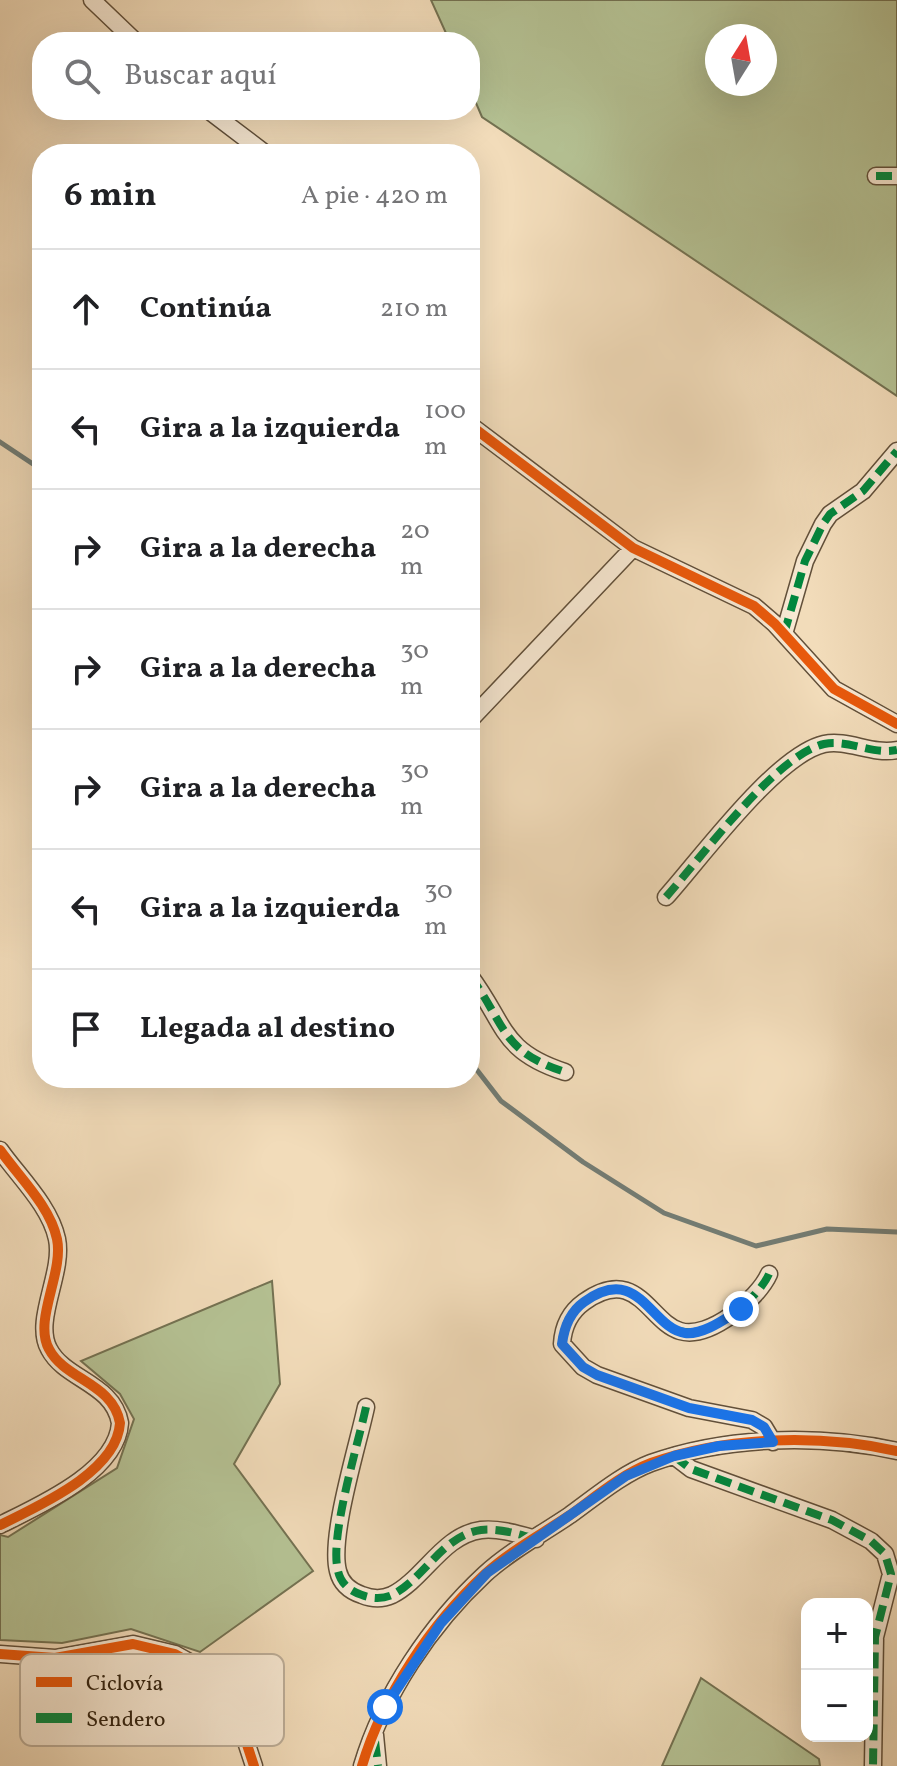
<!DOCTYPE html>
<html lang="es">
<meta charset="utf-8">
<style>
:root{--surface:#fff;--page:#f6f6f6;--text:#202124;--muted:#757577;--line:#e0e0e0}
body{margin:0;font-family:Vollkorn,serif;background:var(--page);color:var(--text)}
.controls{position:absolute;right:24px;bottom:24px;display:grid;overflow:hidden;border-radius:16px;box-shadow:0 8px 32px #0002}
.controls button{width:72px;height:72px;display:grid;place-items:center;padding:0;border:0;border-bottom:2px solid var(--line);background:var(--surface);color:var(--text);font:40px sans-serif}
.compass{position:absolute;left:705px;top:24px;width:72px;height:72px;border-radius:50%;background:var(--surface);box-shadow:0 8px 32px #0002;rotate:11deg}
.stop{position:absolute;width:24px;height:24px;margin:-18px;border:6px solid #1a73e8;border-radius:50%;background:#fff}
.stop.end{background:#1a73e8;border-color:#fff;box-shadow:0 2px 8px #0008}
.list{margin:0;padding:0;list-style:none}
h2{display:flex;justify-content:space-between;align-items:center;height:104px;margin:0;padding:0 32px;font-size:34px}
h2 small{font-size:26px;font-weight:400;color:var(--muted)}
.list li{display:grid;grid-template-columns:52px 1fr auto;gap:24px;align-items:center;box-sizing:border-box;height:120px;padding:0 32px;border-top:2px solid var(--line)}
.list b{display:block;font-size:30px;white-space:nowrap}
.list em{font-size:26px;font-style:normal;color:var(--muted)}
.icon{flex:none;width:44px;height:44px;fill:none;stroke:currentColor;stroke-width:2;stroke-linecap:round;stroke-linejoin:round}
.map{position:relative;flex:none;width:897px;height:1766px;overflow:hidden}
.search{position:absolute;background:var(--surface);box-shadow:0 8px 32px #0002;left:32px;top:32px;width:448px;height:88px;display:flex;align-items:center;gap:20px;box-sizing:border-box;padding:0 28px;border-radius:32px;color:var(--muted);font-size:30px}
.panel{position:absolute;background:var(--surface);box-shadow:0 8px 32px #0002;left:32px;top:144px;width:448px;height:944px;border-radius:32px}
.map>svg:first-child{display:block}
.green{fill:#b5c294;stroke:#747252;stroke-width:2;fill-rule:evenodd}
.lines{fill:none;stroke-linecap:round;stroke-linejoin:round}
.stream{stroke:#737d75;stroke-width:5}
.street-casing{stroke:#62503a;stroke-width:19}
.street{stroke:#f7e8d2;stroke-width:16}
.quiet{stroke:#00873e;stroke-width:8;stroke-dasharray:16 8;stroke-linecap:butt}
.cycleway-casing{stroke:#f7e8d2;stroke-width:15}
.cycleway{stroke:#e8590c;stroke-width:10}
.route{stroke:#1a73e8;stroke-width:10}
.key{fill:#f7e8d2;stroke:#bcad98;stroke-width:2}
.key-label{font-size:22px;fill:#32220f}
</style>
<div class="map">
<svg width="897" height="1766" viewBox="0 0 897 1766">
<rect width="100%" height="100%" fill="#f2dcba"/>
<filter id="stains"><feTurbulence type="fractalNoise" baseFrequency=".0025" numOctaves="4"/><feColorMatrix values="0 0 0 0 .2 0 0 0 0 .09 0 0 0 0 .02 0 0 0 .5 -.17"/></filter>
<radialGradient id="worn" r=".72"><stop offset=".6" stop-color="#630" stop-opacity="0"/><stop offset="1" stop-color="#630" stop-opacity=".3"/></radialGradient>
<!-- green -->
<path class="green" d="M 431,0 L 897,0 L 897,396 L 482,117 L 470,89 L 470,42 L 450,42 ZM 717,36 L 765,36 L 765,84 L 717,84 Z
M 272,1281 L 280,1384 L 234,1464 L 313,1571 L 200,1652 L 131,1629 L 62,1643 L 0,1640 L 0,1535 L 8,1537 L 117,1468 L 134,1419 L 120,1394 L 81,1361 Z
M 701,1678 L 819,1759 L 820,1766 L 662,1766 Z"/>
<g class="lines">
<!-- stream -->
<path class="stream" d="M 0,442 L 42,470
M 470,1061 L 501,1101 L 583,1162 L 664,1213 L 756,1246 L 827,1229 L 897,1232"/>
<defs>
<path id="street" d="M 92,0 L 136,42
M 208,110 L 266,154
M 876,176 L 897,176
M 470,425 L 633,548 L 754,606 L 775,624 L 834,689 L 897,724
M 784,634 L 805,561 L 823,524 L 830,514 L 863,491 L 897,451
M 470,720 L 633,548
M 666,897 C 701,858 776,755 824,744 C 848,739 872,755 897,750
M 470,976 C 506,1024 500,1051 565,1072
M 0,1150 C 19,1177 50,1206 57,1239 C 64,1273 33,1320 49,1349 C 65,1380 113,1383 120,1423 C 117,1472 38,1506 0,1525
M 769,1274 C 758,1299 709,1340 680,1331 C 649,1322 637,1264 584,1302 C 570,1312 563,1327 562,1344 L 583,1367 L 597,1375 L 689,1408 L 752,1420 L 764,1427 L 773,1442
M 366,1407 C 358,1445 329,1537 338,1571 C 341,1584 350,1591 362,1595 C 372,1599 383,1599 392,1595 C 424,1579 443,1535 481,1530 C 499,1528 518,1534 536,1539
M 674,1456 L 691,1469 L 832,1520 L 871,1541 L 885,1554 L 891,1574 L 875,1637 L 873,1766
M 0,1654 L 55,1658 L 133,1644 L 175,1654 L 200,1668 L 232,1699 L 254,1766
M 375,1735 L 378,1766
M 362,1766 C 383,1695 431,1624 485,1574 C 510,1551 542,1534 570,1515 C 595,1497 622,1474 651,1463 C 727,1436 819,1434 897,1451"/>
</defs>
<!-- street casing -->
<use href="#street" class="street-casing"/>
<!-- street -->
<use href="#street" class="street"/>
<!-- quiet -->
<path class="quiet" d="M 876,176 L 897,176
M 784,634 L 805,561 L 823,524 L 830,514 L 863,491 L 897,451
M 666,897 C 701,858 776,755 824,744 C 848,739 872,755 897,750
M 470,976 C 506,1024 500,1051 565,1072
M 769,1274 C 758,1299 709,1340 680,1331 C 649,1322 637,1264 584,1302 C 570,1312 563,1327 562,1344 L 583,1367 L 597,1375 L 689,1408 L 752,1420 L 764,1427 L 773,1442
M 366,1407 C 358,1445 329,1537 338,1571 C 341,1584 350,1591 362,1595 C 372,1599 383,1599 392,1595 C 424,1579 443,1535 481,1530 C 499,1528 518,1534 536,1539
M 674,1456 L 691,1469 L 832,1520 L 871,1541 L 885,1554 L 891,1574 L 875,1637 L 873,1766
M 375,1741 L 378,1766"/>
<defs>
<path id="cycleway" d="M 470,425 L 633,548 L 754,606 L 775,624 L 834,689 L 897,724
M 0,1150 C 19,1177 50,1206 57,1239 C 64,1273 33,1320 49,1349 C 65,1380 113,1383 120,1423 C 117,1472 38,1506 0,1525
M 0,1654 L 55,1658 L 133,1644 L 175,1654 L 200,1668 L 232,1699 L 254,1766
M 362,1766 C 383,1695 431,1624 485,1574 C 510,1551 542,1534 570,1515 C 595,1497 622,1474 651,1463 C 727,1436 819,1434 897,1451"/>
</defs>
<!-- cycleway casing -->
<use href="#cycleway" class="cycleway-casing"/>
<!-- cycleway -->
<use href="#cycleway" class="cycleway"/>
</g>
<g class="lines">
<!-- route -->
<path class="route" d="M 385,1707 L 441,1623 L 487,1573 L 626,1476 L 674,1456 L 719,1446 L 773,1442 L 764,1427 L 752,1420 L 689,1408 L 597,1375 L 583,1367 L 562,1344 C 564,1328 570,1312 584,1302 C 639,1262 650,1328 685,1333 C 704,1335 726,1318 741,1309"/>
</g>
<!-- legend -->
<rect x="20" y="1654" width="264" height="92" rx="12" class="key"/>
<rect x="36" y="1677" width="36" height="10" fill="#e8590c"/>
<rect x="36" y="1713" width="36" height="10" fill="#00873e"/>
<g class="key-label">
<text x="86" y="1690">Ciclovía</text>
<text x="86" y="1726">Sendero</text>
</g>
<rect width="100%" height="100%" filter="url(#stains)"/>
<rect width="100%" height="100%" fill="url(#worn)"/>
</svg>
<div class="controls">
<button>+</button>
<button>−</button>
</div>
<svg class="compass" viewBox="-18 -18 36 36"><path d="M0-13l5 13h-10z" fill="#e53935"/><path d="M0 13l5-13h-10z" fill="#757577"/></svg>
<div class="stop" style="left:385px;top:1707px"></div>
<div class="stop end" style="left:741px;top:1309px"></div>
<div class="search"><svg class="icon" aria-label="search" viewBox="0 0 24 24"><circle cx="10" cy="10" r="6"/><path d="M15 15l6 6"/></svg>Buscar aquí</div>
<section class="panel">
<h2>6 min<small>A pie · 420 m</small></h2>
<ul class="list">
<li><svg class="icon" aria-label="ahead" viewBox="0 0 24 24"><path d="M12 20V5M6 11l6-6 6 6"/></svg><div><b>Continúa</b></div><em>210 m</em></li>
<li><svg class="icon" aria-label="left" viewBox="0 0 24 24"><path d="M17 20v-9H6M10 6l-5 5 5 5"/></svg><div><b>Gira a la izquierda</b></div><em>100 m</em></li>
<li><svg class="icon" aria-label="right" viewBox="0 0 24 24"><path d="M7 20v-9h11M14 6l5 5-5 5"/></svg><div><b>Gira a la derecha</b></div><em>20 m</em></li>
<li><svg class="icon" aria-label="right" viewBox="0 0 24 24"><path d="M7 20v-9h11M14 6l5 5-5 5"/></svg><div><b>Gira a la derecha</b></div><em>30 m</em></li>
<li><svg class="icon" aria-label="right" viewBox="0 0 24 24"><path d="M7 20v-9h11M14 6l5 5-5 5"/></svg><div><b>Gira a la derecha</b></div><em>30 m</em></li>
<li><svg class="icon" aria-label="left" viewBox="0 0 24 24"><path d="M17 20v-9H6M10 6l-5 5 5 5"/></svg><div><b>Gira a la izquierda</b></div><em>30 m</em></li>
<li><svg class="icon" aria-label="arrive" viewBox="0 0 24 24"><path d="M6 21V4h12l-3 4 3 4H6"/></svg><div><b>Llegada al destino</b></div></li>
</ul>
</section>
</div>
